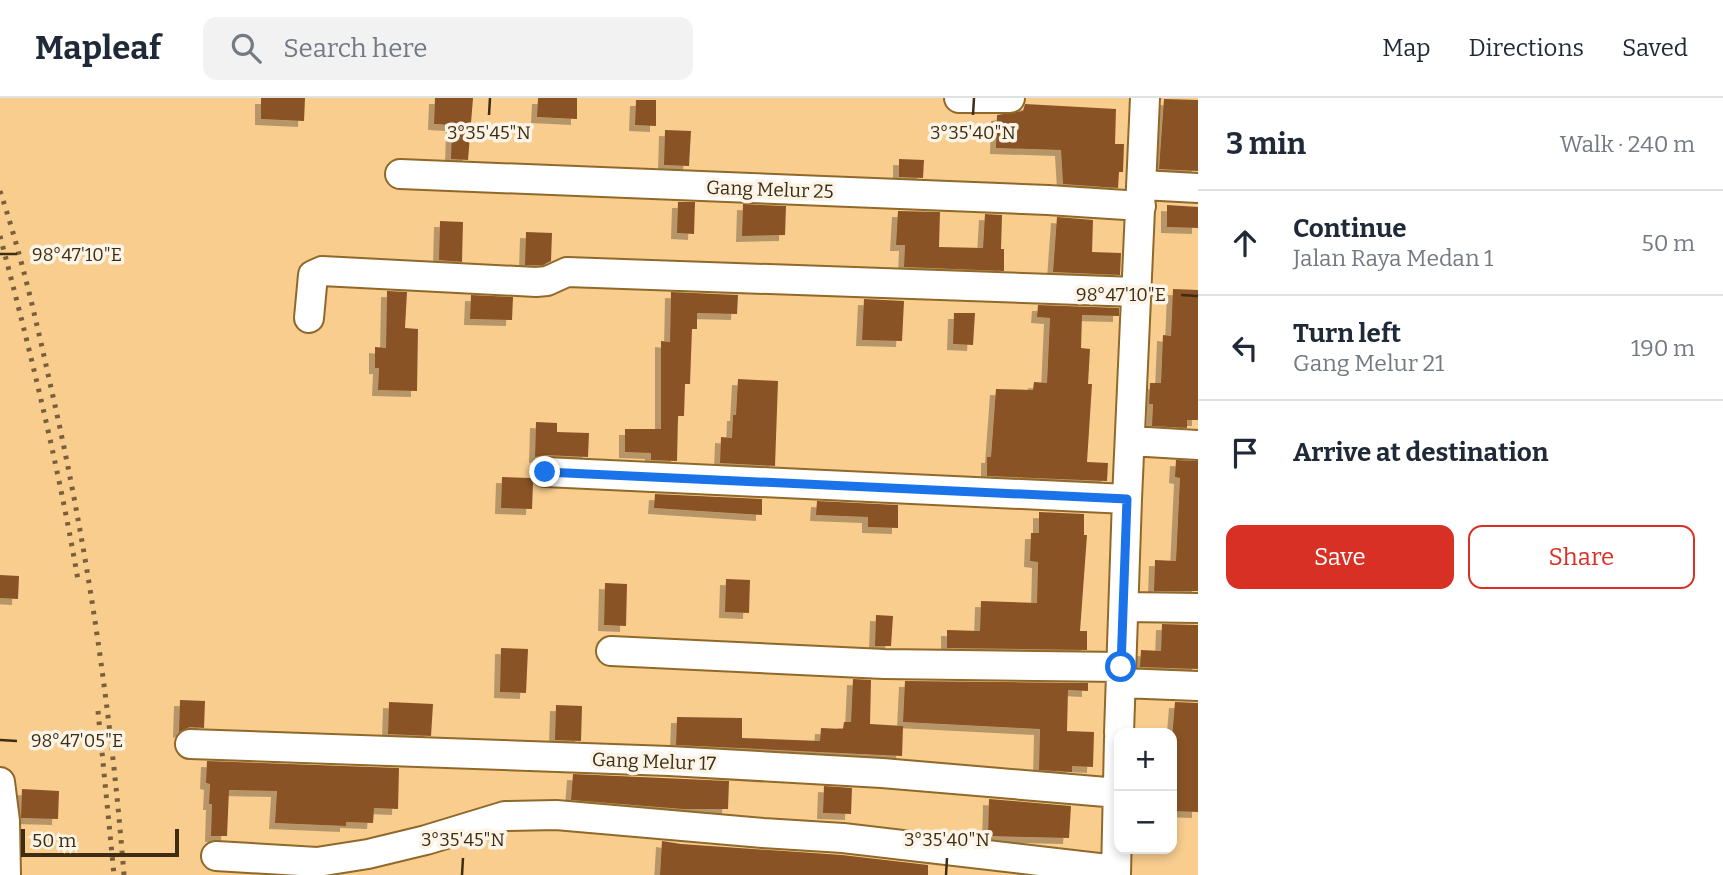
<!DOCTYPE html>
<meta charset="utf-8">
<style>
:root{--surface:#fff;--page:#f2f2f3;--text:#1f2937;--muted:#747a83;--line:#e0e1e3;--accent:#d93025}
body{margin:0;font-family:Bitter,serif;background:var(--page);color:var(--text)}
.controls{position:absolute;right:21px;bottom:21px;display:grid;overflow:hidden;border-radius:14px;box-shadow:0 4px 10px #0003}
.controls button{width:63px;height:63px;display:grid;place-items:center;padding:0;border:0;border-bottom:2px solid var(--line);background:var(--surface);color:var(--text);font:35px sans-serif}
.scale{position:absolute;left:21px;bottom:18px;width:158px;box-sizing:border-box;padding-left:7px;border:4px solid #3e2d13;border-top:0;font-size:19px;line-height:24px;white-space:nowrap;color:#3e2d13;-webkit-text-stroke:5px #fdf4e8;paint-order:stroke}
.stop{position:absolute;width:21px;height:21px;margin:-16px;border:5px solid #1a73e8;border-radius:50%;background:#fff}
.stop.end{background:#1a73e8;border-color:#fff;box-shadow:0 2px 7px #0008}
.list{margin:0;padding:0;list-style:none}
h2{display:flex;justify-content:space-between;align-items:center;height:91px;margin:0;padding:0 28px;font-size:30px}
h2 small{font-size:23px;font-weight:400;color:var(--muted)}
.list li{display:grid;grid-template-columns:46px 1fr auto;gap:21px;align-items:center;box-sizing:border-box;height:105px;padding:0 28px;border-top:2px solid var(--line)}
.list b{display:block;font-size:26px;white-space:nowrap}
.list p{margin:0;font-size:23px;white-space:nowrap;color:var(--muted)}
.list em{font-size:23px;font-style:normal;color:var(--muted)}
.actions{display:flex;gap:14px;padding:21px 28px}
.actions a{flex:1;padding:16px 0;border:2px solid var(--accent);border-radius:14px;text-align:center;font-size:24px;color:var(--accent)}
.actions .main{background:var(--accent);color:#fff}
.icon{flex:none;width:38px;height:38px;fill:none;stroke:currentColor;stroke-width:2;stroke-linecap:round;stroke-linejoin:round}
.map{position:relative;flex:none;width:1198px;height:777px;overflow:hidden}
header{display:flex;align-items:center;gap:42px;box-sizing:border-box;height:98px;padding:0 35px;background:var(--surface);border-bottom:2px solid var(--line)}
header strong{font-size:33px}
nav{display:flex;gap:38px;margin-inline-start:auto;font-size:24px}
.search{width:490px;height:63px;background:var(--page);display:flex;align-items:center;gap:18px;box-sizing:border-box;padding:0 24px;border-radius:14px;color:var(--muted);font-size:26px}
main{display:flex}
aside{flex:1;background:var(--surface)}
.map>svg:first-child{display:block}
.building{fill:#895227;filter:url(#shadow)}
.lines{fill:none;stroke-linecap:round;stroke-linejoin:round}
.minor-casing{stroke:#90692a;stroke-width:32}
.minor{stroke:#fff;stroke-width:28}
.rail{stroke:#79603a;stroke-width:5;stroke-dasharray:3.5 7;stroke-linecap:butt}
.route{stroke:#1a73e8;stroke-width:9}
.ticks{fill:none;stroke:#3e2d13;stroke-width:2.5}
.labels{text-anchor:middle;stroke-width:7;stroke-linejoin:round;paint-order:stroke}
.street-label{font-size:19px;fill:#3e2d13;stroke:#fdf4e8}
.ticks-label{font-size:18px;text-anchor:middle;fill:#3e2d13;stroke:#fdf4e8;stroke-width:7;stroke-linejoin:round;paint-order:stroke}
</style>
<header>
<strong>Mapleaf</strong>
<div class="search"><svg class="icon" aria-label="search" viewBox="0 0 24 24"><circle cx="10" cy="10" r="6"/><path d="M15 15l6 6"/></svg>Search here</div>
<nav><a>Map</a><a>Directions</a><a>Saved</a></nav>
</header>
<main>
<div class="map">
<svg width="1198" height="777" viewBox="0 0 1198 777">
<defs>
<filter id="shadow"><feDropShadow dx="-6" dy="6" stdDeviation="0" flood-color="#0004"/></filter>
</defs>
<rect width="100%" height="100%" fill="#f8cd8e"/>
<!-- building -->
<path class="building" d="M 261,0 L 305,0 L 304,23 L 261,21 Z
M 435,0 L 473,0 L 468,62 L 451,61 L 452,27 L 434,26 Z
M 538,0 L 577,0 L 577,21 L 537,19 Z
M 1164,1 L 1198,2 L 1198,73 L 1159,71 Z
M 636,2 L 656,2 L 656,28 L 635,27 Z
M 1025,6 L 1116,11 L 1115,46 L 1124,46 L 1123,74 L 1119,74 L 1118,90 L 1063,86 L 1061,52 L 996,50 L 997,17 L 1023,13 Z
M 665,32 L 691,33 L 689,68 L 664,67 Z
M 899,61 L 924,62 L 923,80 L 899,79 Z
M 678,104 L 695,104 L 694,136 L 677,135 Z
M 743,106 L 786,108 L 785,137 L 742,138 Z
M 1167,107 L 1198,109 L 1198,130 L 1167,129 Z
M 898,113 L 940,114 L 939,149 L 983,150 L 985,116 L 1002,117 L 1001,151 L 1004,151 L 1004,173 L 904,169 L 905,147 L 896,147 Z
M 1057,119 L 1093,122 L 1092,154 L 1121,155 L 1120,177 L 1053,174 Z
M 440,123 L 463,124 L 462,164 L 439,162 Z
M 526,134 L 552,135 L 551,163 L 543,167 L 525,167 Z
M 1173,191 L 1198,192 L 1198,322 L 1187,322 L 1187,330 L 1152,328 L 1153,306 L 1149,306 L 1150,285 L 1161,285 L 1163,237 L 1171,238 Z
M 387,193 L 407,194 L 405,230 L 418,231 L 417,293 L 378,292 L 379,270 L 375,270 L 375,249 L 386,250 Z
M 671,194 L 738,197 L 737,216 L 697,215 L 697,231 L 692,231 L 690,286 L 685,286 L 684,318 L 678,318 L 677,363 L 651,362 L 651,355 L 625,354 L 625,331 L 661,331 L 661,243 L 670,244 Z
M 471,197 L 513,199 L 512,222 L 470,221 Z
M 864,201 L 904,203 L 902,243 L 862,242 Z
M 1038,207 L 1119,210 L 1119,218 L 1082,217 L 1081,250 L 1090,251 L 1088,286 L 1092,286 L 1087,364 L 1108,365 L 1107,383 L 987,378 L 987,359 L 991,359 L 996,291 L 1033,292 L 1034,284 L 1047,285 L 1050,220 L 1037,219 Z
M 954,215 L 975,215 L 973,247 L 953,246 Z
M 738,281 L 778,283 L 775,368 L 720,365 L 721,339 L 732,340 L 733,317 L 736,317 Z
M 536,324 L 557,325 L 557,334 L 589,335 L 588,359 L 546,357 L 535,359 Z
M 1176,362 L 1198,363 L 1198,493 L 1154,493 L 1155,462 L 1176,463 L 1180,380 L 1175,379 Z
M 502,379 L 530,380 L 533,385 L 532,411 L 501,410 Z
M 655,396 L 762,401 L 762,417 L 654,410 Z
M 817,403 L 898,407 L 898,430 L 868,429 L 868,419 L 816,417 Z
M 1039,414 L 1084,416 L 1084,437 L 1087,437 L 1080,533 L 1087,533 L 1087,552 L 947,550 L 947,532 L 980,533 L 981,503 L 1037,505 L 1038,464 L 1030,463 L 1031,435 L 1039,435 Z
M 0,477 L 19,478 L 18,501 L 0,500 Z
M 726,481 L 750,482 L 749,515 L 725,514 Z
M 605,485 L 627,486 L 626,528 L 604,527 Z
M 876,517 L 893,518 L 891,548 L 875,548 Z
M 1162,526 L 1198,527 L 1198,571 L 1140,569 L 1141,552 L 1161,553 Z
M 501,550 L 528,551 L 526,595 L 500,594 Z
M 853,581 L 871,582 L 870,626 L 903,628 L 902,658 L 676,647 L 677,619 L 742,620 L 742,640 L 820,643 L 821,630 L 843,631 L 844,624 L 851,624 Z
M 905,583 L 1088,585 L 1088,593 L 1068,592 L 1067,633 L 1094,634 L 1093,669 L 1072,668 L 1072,674 L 1039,672 L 1040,631 L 903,624 Z
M 180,602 L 205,603 L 204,630 L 190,629 L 179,634 Z
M 389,604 L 433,606 L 431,638 L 388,636 Z
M 1175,604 L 1198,605 L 1198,714 L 1172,713 L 1172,640 Z
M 556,607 L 582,608 L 581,643 L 555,642 Z
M 207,663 L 399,670 L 398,711 L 374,710 L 373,725 L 346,724 L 346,728 L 275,725 L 277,693 L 229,692 L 227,738 L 211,738 L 212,706 L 209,706 L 210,686 L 206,685 Z
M 573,676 L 729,683 L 728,711 L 683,711 L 571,702 Z
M 824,688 L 852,690 L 851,716 L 823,715 Z
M 22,691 L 59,693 L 58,721 L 21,720 Z
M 989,701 L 1071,708 L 1069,740 L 988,738 Z
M 662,743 L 681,746 L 842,757 L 928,767 L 928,777 L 660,777 Z"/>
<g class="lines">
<defs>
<path id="minor" d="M 959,0 L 1010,0
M 400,76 L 1048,102 L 1141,108
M 1142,87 L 1198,90
M 309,220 L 313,177 L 322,173 L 536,184 L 547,183 L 567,174 L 1137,194
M 1130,343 L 1198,347
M 545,374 L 1127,401
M 1125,509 L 1198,510
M 611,553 L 884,566 L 1121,569
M 1121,585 L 1198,588
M 1119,635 L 1127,401 L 1145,0
M 190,646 L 669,663 L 882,675 L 1118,695
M 0,684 L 5,723 L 6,777
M 216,758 L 317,764 L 368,756 L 426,742 L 505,718 L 556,717 L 763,735 L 843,740 L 1116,772
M 1116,777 L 1119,641"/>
</defs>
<!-- minor casing -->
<use href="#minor" class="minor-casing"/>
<!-- minor -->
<use href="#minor" class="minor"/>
<!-- rail -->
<path class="rail" d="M 0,93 C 22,159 37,226 52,294 C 88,453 111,614 124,777
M 0,138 C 30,252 58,366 78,482
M 98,613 L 114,777"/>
</g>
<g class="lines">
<!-- route -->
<path class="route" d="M 545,374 L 1127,401 L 1121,569"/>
</g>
<!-- ticks -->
<path class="ticks" d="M 489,17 L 490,0M 973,17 L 974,0M 0,156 L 17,156M 1181,197 L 1198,198M 0,642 L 17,643M 462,777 L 463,760M 946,777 L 947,760"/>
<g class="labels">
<!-- street labels -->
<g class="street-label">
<text transform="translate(770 91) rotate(2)" y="7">Gang Melur 25</text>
<text transform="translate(654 663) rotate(2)" y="7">Gang Melur 17</text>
</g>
</g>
<g class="ticks-label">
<text x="489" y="41">3°35'45"N</text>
<text x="973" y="41">3°35'40"N</text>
<text x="77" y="163">98°47'10"E</text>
<text x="1121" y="203">98°47'10"E</text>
<text x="77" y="649">98°47'05"E</text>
<text x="463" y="748">3°35'45"N</text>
<text x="947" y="748">3°35'40"N</text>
</g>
</svg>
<div class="controls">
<button>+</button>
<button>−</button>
</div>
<div class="scale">50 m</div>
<div class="stop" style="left:1121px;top:569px"></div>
<div class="stop end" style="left:545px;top:374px"></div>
</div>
<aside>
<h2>3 min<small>Walk · 240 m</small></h2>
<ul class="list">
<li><svg class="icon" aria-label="ahead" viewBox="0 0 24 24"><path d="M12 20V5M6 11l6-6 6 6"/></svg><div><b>Continue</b><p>Jalan Raya Medan 1</p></div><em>50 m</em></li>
<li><svg class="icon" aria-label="left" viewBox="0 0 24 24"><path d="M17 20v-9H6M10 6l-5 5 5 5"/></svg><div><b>Turn left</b><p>Gang Melur 21</p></div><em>190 m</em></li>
<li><svg class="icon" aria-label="arrive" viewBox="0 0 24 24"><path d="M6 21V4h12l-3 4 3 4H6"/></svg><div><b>Arrive at destination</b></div></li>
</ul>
<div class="actions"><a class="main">Save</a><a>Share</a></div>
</aside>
</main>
